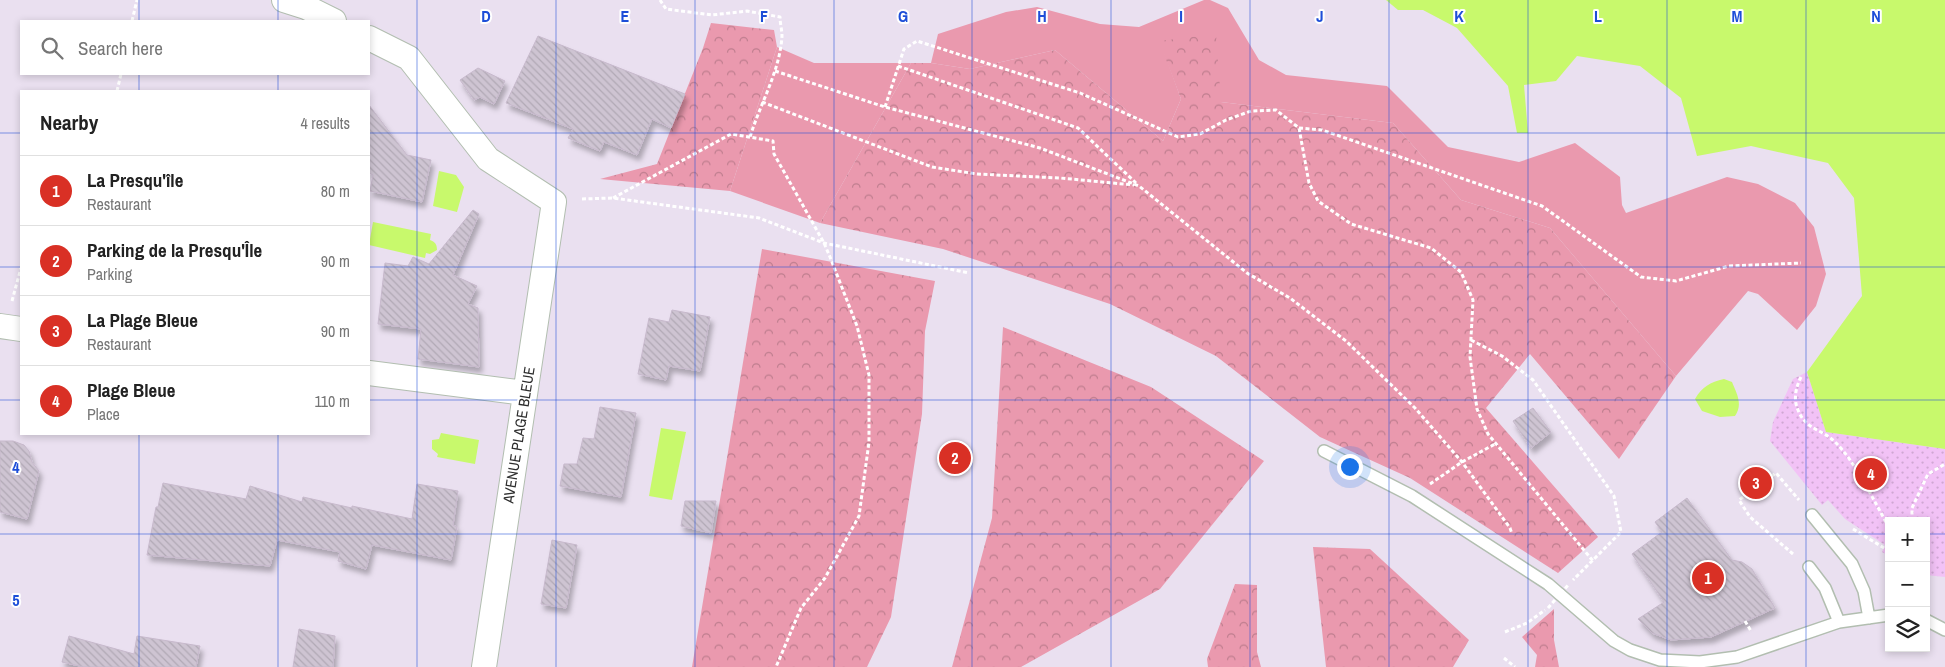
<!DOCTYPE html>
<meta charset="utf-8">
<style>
:root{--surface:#fff;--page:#f6f6f6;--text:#222;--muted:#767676;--line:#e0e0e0;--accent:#d93025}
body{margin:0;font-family:"Archivo Narrow",sans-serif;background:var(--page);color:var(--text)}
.controls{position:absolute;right:15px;bottom:15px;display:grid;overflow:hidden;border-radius:0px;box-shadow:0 2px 8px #0003}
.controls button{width:45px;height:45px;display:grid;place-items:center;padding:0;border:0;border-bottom:1px solid var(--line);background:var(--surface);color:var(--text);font:25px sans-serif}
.you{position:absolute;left:1349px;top:466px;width:18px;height:18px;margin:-12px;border:4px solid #fff;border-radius:50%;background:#1a73e8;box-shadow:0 0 0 8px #1a73e833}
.badge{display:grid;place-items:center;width:32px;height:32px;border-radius:50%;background:var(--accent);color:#fff;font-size:16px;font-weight:700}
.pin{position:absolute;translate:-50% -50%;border:2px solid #fff;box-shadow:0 1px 5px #0006}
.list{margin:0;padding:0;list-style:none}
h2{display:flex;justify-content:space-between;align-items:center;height:65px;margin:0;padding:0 20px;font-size:21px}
h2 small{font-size:16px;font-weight:400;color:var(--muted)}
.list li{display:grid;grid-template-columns:32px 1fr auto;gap:15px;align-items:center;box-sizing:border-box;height:70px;padding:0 20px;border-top:1px solid var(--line)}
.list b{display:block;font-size:19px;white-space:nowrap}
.list p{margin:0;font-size:16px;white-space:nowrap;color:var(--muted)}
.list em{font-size:16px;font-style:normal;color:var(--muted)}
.icon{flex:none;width:28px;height:28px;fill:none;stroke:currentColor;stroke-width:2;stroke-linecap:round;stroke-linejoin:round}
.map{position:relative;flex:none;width:1945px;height:667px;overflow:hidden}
.search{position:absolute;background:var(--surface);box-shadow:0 2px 8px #0003;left:20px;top:20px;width:350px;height:55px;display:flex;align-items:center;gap:12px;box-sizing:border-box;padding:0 18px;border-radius:0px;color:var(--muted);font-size:19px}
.panel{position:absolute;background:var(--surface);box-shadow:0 2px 8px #0003;left:20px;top:90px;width:350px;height:345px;border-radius:0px}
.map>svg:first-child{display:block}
.grass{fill:#ea99ae}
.forest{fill:url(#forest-crowns)}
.sand{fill:url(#sand-dots)}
.water{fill:#c8f96c}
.building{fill:url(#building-back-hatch);stroke:#c7b9cc;filter:url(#shadow)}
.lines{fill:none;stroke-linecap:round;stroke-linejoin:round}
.lane-casing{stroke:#b2beb0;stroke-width:14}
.street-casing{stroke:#b2beb0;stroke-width:26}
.path{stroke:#fff;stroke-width:3;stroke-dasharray:4 2.5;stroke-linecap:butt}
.lane{stroke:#fff;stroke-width:11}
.street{stroke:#fff;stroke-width:24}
.path-bridge{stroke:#fff;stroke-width:3;stroke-dasharray:4 2.5;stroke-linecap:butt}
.grid{fill:none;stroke:#1d4ed8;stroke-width:1;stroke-opacity:0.55}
.labels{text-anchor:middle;stroke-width:4;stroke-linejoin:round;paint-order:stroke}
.street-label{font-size:15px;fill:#2e2e2e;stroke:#fff}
.grid-label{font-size:16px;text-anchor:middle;font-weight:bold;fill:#1d4ed8;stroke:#fff;stroke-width:4;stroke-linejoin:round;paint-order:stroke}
</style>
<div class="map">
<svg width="1945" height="667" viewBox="0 0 1945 667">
<defs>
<pattern id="forest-crowns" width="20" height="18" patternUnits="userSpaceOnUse" patternTransform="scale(1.25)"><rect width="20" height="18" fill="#ea99ae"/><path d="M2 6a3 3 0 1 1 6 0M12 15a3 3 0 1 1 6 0" fill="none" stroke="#be7d8e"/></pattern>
<pattern id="sand-dots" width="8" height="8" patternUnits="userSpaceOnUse" patternTransform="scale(1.25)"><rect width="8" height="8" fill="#f2c2f6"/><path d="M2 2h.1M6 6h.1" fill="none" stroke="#d0a7d3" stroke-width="1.8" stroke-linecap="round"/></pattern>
<pattern id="building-back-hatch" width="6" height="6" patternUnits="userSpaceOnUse" patternTransform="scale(1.25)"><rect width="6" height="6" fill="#cec4d2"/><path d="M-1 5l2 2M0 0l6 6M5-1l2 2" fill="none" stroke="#b1a9b5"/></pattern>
<filter id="shadow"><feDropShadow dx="3" dy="5.5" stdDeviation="2.5" flood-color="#0004"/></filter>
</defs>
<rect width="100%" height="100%" fill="#eae0f0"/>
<!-- grass -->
<path class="grass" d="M 1204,0 L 1210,0 L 1228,8 L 1259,60 L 1286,75 L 1387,86 L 1448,147 L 1519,162 L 1575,143 L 1620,177 L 1622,205 L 1626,213 L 1727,177 L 1758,184 L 1795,203 L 1814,227 L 1826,274 L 1816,306 L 1797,330 L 1758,294 L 1748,291 L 1676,376 L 1550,228 L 1461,200 L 1393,123 L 1221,102 L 1160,41 L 1181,99 L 1163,141 L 1055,50 L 970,69 L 931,63 L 938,34 L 1006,12 L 1037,7 L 1100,24 L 1139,27 Z
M 777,47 L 814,63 L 911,63 L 820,223 L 730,191 Z"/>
<!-- forest -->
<path class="forest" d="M 711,23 L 774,30 L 777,47 L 730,191 L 600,179 L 657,164 L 703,48 Z
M 1216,34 L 1221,102 L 1393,123 L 1461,200 L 1550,228 L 1676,376 L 1619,459 L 1530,354 L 1486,408 L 1598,537 L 1558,573 L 1410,478 L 1320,437 L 1216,356 L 1110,304 L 943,249 L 820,223 L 911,63 L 931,63 L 970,69 L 1055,50 L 1163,141 L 1181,99 L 1159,41 Z
M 762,249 L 935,281 L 925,331 L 922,414 L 891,617 L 867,667 L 692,667 Z
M 1003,327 L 1151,387 L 1264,461 L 1160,589 L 1021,667 L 952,667 L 992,518 Z
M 1313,547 L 1370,549 L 1469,640 L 1453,667 L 1326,667 Z
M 1235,584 L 1257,585 L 1257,652 L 1261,667 L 1208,667 L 1207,659 Z
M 1554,609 L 1554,640 L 1559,667 L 1535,667 L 1537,655 L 1522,637 Z"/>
<!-- sand -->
<path class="sand" d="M 1807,372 L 1826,432 L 1945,449 L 1945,577 L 1926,575 L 1926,521 L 1889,521 L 1889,556 L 1882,552 L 1885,545 L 1845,519 L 1828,500 L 1822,505 L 1770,441 L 1773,422 L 1793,379 Z"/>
<!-- water -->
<path class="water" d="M 1386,0 L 1945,0 L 1945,449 L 1826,432 L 1807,372 L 1862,296 L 1854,198 L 1828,163 L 1751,146 L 1697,156 L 1681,98 L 1640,66 L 1577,56 L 1556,81 L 1524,85 L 1528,133 L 1517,133 L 1508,86 L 1457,28 L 1423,10 L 1398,10 Z
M 439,171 L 456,175 L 464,187 L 457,212 L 433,206 Z
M 373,222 L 431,234 L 430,240 C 435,242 437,244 437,250 L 430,254 L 426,253 L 425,258 L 369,245 Z
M 1724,379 L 1732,382 C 1737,394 1743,404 1735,416 L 1720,417 L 1702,411 L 1695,399 C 1702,387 1710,382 1724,379 Z
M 661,428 L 686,432 L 672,500 L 649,496 Z
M 441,433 L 479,440 L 475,464 L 437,457 L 438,454 L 432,449 L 432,440 L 439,439 Z"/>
<!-- building -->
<path class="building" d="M 538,36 L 685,94 L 671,128 L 652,119 L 637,155 L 604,142 L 600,151 L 568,138 L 573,129 L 506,103 Z
M 478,68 L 505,81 L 494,104 L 480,97 L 474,100 L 460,80 Z
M 369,105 L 407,155 L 431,160 L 422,202 L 370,191 L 373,175 L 369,173 Z
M 473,210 L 479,214 L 453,275 L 477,286 L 468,304 L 478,308 L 479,367 L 418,359 L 421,329 L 378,324 L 385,263 L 408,266 L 413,257 L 429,264 Z
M 672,310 L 710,317 L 700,371 L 669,366 L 666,380 L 638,374 L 649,318 L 669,322 Z
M 600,407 L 636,413 L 621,497 L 560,486 L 564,464 L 577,464 L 583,438 L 594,439 Z
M 1533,408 L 1551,432 L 1531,448 L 1513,421 Z
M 0,441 L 13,441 L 24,445 L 29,451 L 32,462 L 39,471 L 27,519 L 0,512 Z
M 163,483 L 246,499 L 250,486 L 302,502 L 303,497 L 352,508 L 352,506 L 412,519 L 417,484 L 458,491 L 453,525 L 457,527 L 451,560 L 372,545 L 366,569 L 338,561 L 340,552 L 277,540 L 270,566 L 147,555 L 156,507 L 158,507 Z
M 1687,498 L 1732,560 L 1742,562 L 1752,569 L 1775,608 L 1711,637 L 1671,640 L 1652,633 L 1638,619 L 1664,602 L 1632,554 L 1662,532 L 1655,522 Z
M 685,501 L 716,501 L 711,533 L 681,526 Z
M 552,540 L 577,545 L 566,608 L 541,604 Z
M 299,629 L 335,636 L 333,667 L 293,667 Z
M 69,636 L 134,654 L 137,636 L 200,646 L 196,667 L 84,667 L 62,662 Z"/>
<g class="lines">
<defs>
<path id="lane" d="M 1324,451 L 1412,496 L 1548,584 L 1614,641 L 1630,650 L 1660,660 L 1700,662 L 1737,657 L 1839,622 L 1889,615
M 1812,515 L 1852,564 L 1864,591 L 1869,618
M 1809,567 L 1825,588 L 1839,622
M 1926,620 L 1945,630"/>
<path id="street" d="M 284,0 L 306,7 L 334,21
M 369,38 L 409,58 L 488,159 L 554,202 L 484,667
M 0,326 L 21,329
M 369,373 L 525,393"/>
</defs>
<!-- lane casing -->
<use href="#lane" class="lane-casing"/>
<!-- street casing -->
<use href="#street" class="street-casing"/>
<!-- path -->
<path class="path" d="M 660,0 L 666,9 L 712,15 L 747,11 L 780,17 C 780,23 782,30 782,36 C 780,71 760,104 750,137
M 132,21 L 137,0
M 898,66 L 1078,128 L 1136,183
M 775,71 L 885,107 L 1040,148 L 1139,186 L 1247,273 L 1290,298 L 1346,341 L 1415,408 L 1462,462 L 1510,528 L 1512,534
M 117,91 L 121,74
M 762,102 L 932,167 L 977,174 L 1060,178 L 1134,185
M 885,107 L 904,49 L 917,41 L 1080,93 L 1178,137 L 1200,134 L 1226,120 L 1251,111 L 1276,110 L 1299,128 L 1309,183 L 1318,201 L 1351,224 L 1431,248 L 1461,272 L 1473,300 L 1470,357 L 1477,409 L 1488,434 L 1593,561
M 1299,128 L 1322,130 L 1542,206 L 1641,277 L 1676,281 L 1729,266 L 1801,263
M 613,198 L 731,134 L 773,141 L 774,154 L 824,243 L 830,257 L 857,326 L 869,375 L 869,442 L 859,516 L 825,578 L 801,608 L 776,667
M 582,199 L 613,198 L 759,218 L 824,243 L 969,273
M 12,301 L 21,268
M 1471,340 L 1502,356 L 1533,380 L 1614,496 L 1621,532 L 1573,580
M 1801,377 C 1796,387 1793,399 1798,410 C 1806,430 1822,429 1835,442 C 1856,462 1874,502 1889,527
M 1430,484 L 1462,462 L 1495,444
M 1912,521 L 1912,508 L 1928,474 L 1945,464
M 1853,529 L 1889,551
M 1793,554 L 1750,517 L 1739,500 L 1776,473 L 1799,500
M 1745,621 L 1751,631
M 1505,632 L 1527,623 L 1545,610
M 1504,658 L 1515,667"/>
<!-- lane -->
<use href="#lane" class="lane"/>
<!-- street -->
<use href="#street" class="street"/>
<!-- path-bridge -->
<path class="path-bridge" d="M 1548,608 L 1569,584"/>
</g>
<!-- grid -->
<path class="grid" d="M 139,0 L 139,21M 278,0 L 278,21M 417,0 L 417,667M 556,0 L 556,667M 695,0 L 695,667M 834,0 L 834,667M 972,0 L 972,667M 1111,0 L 1111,667M 1250,0 L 1250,667M 1389,0 L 1389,667M 1528,0 L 1528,667M 1667,0 L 1667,667M 1806,0 L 1806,667M 139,74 L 139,91M 278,74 L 278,91M 0,133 L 21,133M 369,133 L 1945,133M 0,267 L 21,267M 369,267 L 1945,267M 0,400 L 21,400M 369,400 L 1945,400M 139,434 L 139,667M 278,434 L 278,667M 0,534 L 1889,534M 1926,534 L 1945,534"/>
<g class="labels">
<!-- street labels -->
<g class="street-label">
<text transform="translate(519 435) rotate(-81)" y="5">AVENUE PLAGE BLEUE</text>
</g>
</g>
<g class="grid-label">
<text x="486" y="22">D</text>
<text x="625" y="22">E</text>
<text x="764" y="22">F</text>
<text x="903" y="22">G</text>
<text x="1042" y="22">H</text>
<text x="1181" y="22">I</text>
<text x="1320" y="22">J</text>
<text x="1459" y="22">K</text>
<text x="1598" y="22">L</text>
<text x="1737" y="22">M</text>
<text x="1876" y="22">N</text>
<text x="16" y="473">4</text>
<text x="16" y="606">5</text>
</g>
</svg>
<div class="controls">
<button>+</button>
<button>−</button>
<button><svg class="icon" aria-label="layers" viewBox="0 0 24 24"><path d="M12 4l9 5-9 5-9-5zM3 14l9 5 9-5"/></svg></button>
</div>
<div class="you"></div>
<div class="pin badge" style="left:1708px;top:578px">1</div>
<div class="pin badge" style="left:955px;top:458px">2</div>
<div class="pin badge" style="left:1756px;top:483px">3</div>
<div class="pin badge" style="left:1871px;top:474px">4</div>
<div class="search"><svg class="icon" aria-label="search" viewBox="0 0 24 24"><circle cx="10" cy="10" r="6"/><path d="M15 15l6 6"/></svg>Search here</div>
<section class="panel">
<h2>Nearby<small>4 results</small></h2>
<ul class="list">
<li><span class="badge">1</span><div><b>La Presqu'île</b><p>Restaurant</p></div><em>80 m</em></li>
<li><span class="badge">2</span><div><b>Parking de la Presqu'Île</b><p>Parking</p></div><em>90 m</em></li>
<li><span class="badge">3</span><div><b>La Plage Bleue</b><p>Restaurant</p></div><em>90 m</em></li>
<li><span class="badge">4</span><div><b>Plage Bleue</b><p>Place</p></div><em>110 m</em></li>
</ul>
</section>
</div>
